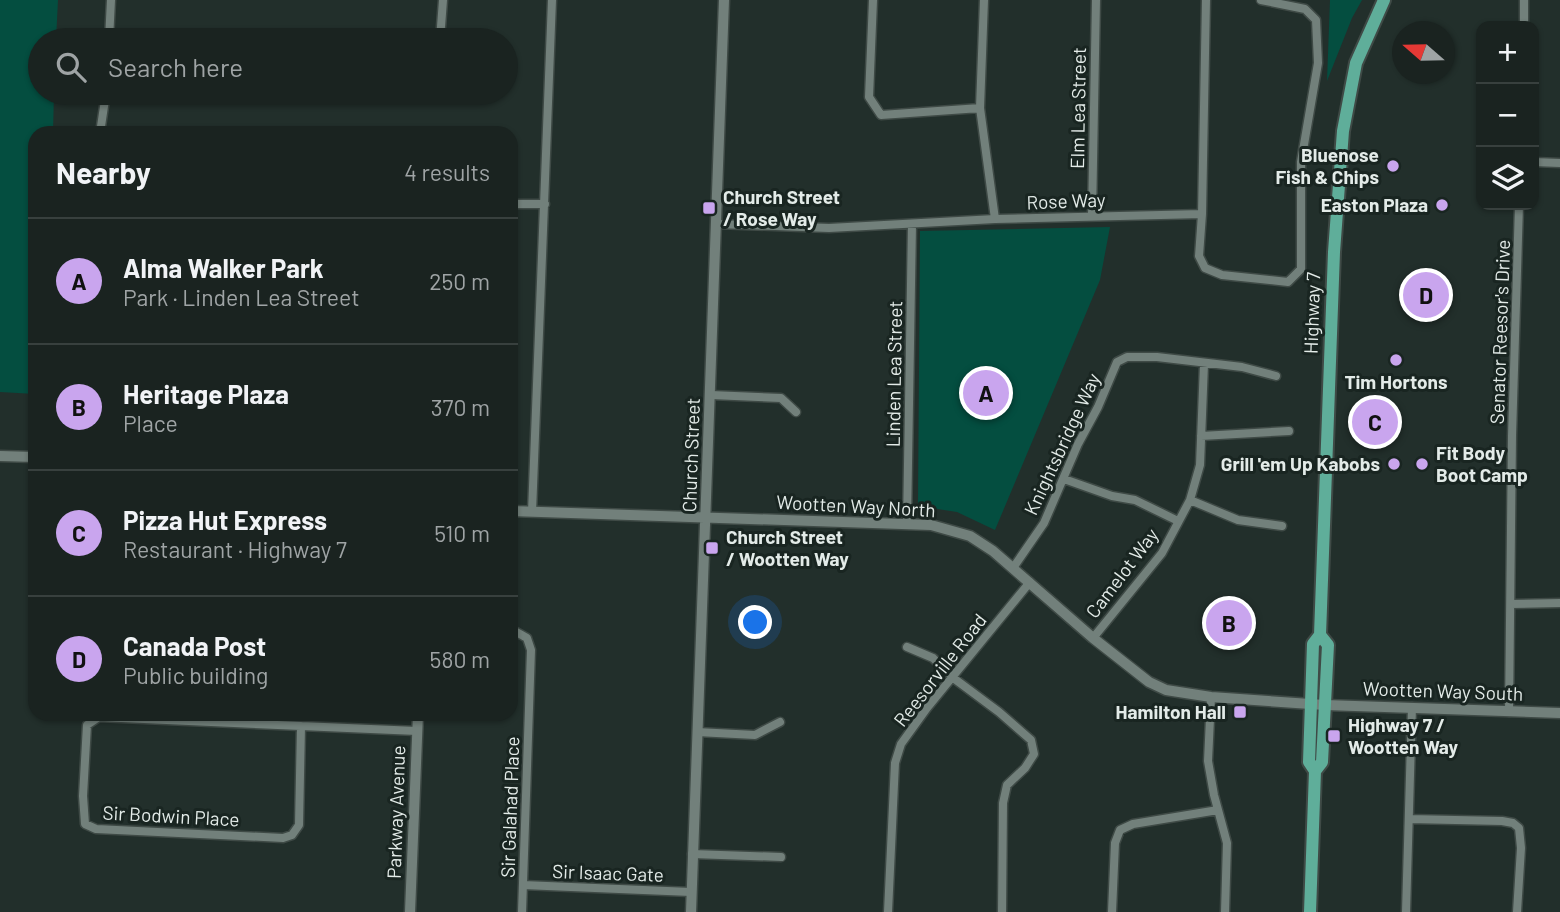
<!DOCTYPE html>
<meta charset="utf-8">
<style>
:root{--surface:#1a2320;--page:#232b29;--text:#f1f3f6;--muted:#9fa4a5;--line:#38403e;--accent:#c9a5ee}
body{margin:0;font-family:Barlow,sans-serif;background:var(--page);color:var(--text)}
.controls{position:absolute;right:21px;top:21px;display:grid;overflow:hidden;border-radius:14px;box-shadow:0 2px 5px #0004}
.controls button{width:63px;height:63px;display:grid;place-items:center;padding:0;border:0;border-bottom:2px solid var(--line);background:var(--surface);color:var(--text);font:35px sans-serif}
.compass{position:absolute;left:1392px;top:21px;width:63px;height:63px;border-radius:50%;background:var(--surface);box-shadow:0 2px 5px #0004;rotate:290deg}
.you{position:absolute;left:756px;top:623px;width:24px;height:24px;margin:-18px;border:5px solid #fff;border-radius:50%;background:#1a73e8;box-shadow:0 0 0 10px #1a73e833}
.badge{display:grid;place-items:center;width:46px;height:46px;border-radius:50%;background:var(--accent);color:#111;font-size:23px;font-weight:700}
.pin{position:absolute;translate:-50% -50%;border:4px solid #fff;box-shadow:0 2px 7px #0006}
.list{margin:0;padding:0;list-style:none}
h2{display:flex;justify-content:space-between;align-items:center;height:91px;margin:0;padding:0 28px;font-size:30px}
h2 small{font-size:23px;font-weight:400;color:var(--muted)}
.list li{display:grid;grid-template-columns:46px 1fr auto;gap:21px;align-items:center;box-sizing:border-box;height:126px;padding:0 28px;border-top:2px solid var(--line)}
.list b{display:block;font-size:26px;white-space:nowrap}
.list p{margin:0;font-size:23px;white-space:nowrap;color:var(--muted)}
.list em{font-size:23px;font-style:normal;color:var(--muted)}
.icon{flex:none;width:38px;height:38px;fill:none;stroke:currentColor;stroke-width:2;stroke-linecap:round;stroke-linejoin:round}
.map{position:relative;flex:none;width:1560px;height:912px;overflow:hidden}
.search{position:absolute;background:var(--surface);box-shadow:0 2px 5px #0004;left:28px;top:28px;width:490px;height:77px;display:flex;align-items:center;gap:18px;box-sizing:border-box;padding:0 24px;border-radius:38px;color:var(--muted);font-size:26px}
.panel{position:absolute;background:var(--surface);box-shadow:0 2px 5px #0004;left:28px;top:126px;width:490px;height:595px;border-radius:21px}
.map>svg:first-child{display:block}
.green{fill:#044e40}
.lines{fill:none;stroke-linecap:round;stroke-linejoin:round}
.minor-casing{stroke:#3f4a46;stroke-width:11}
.tertiary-casing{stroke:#3f4a46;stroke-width:13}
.primary-casing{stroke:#3f4a46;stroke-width:16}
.minor{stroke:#72807b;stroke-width:8}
.tertiary{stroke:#72807b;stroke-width:10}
.primary{stroke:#5fae9a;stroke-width:12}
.poi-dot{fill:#c9a5ee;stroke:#192521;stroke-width:2.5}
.labels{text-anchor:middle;stroke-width:6;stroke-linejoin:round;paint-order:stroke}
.street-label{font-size:19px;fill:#e3ebe8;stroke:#192521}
.poi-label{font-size:19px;font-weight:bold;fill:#e3ebe8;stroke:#192521;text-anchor:end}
</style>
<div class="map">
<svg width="1560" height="912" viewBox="0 0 1560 912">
<rect width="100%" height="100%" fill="#222f2b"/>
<!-- green -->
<path class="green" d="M 0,0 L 58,0 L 56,40 L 40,40 L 40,93 L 54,93 L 53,133 L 35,133 L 35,394 L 0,392 Z
M 1330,0 L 1362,0 L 1352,18 L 1327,81 Z
M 1110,227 L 1100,280 L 995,530 L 957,512 L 918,506 L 920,231 Z"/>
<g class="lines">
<defs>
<path id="minor" d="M 873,0 L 869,97 L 881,115 L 980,108
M 984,0 L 980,108 L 995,219
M 1206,0 L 1202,214 L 1199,256 L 1205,268 L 1222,275 L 1288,282 L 1301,269 L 1301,162 L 1318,63 L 1316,20 L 1305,9 L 1261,0
M 1524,26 L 1524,0
M 109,40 L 111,0
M 440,40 L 443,0
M 384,93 L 410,98 L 431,97 L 433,93
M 100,133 L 106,93
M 1534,162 L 1560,163
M 511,204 L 545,204
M 1092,216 L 1096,0
M 717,224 L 829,228 L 995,219 L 1202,214
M 711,395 L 781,398 L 796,412
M 1201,436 L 1289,431
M 1064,479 L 1112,496 L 1135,500 L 1178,521
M 1190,500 L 1238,520 L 1282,526
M 532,512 L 552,0
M 907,524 L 912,224
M 1013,568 L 1044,523 L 1078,444 L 1098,407 L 1117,362 L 1127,357 L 1157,357 L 1242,367 L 1276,376
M 1511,604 L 1560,603
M 511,629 L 527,638 L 531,650 L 522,912
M 1093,638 L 1162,553 L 1190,500 L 1200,465 L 1204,364
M 907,647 L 933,658 L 952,677 L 999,712 L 1031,740 L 1034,754 L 1025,768 L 1007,785 L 1003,803 L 1002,912
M 1211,697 L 1208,761 L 1214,795 L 1227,843 L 1225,912
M 1509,712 L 1512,436 L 1519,205
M 301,726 L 99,717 L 87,725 L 83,796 L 85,824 L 96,829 L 283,838 L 292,835 L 299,825 L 301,726 L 417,731
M 697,732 L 755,735 L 780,722
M 1409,819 L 1502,821 L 1513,823 L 1519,828 L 1521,848 L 1517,912
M 692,854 L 781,857
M 523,885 L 691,892
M 888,912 L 895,763 L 901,744 L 927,708 L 1030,582
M 1112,912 L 1115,843 L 1120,830 L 1133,824 L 1218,810
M 1406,912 L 1412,707"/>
<path id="tertiary" d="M 0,456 L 35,457
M 511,511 L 931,525 L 970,536 L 993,551 L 1093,638 L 1149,682 L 1166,690 L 1211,697 L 1325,705 L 1560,713
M 410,912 L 418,714
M 691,912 L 724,0"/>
<path id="primary" d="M 1315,771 L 1309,762 L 1313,644 L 1320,635 L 1334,252 L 1343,131 L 1356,63 L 1384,0
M 1310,912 L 1315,771 L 1322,762 L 1328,645 L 1320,635"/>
</defs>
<!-- minor casing -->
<use href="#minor" class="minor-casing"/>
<!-- tertiary casing -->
<use href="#tertiary" class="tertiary-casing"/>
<!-- primary casing -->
<use href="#primary" class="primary-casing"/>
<!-- minor -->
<use href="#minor" class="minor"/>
<!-- tertiary -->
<use href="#tertiary" class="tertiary"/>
<!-- primary -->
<use href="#primary" class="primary"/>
</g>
<!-- markers -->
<g class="poi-dot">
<circle cx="1393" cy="166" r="7"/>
<circle cx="1442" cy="205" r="7"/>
<rect x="702" y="201" width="14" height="14" rx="3.5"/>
<circle cx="1396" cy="360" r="7"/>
<circle cx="1394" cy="464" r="7"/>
<circle cx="1422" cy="464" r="7"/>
<rect x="705" y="541" width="14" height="14" rx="3.5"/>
<rect x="1233" y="705" width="14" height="14" rx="3.5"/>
<rect x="1327" y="729" width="14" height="14" rx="3.5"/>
</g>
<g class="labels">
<!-- street labels -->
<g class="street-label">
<text transform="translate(1078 108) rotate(-89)" y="7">Elm Lea Street</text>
<text transform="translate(1066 201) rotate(-2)" y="7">Rose Way</text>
<text transform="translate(1312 313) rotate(-88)" y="7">Highway 7</text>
<text transform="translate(1500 332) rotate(-88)" y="7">Senator Reesor's Drive</text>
<text transform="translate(894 374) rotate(-89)" y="7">Linden Lea Street</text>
<text transform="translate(1062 444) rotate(-65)" y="7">Knightsbridge Way</text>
<text transform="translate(691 455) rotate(-88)" y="7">Church Street</text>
<text transform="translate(856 506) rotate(3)" y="7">Wootten Way North</text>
<text transform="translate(1122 573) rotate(-53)" y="7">Camelot Way</text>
<text transform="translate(940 670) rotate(-52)" y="7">Reesorville Road</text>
<text transform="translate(1443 691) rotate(2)" y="7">Wootten Way South</text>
<text transform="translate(510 807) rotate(-88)" y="7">Sir Galahad Place</text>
<text transform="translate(396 812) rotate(-88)" y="7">Parkway Avenue</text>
<text transform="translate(171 816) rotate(3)" y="7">Sir Bodwin Place</text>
<text transform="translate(608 873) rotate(2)" y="7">Sir Isaac Gate</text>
</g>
<!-- poi labels -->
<g class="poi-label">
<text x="1379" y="162">Bluenose<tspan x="1379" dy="22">Fish &amp; Chips</tspan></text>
<text x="723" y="204" text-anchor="start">Church Street<tspan x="723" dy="22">/ Rose Way</tspan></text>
<text x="1428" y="212">Easton Plaza</text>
<text x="1396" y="389" text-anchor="middle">Tim Hortons</text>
<text x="1436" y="460" text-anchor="start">Fit Body<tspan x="1436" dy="22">Boot Camp</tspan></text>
<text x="1380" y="471">Grill 'em Up Kabobs</text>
<text x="726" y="544" text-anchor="start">Church Street<tspan x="726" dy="22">/ Wootten Way</tspan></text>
<text x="1226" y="719">Hamilton Hall</text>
<text x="1348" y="732" text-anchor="start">Highway 7 /<tspan x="1348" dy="22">Wootten Way</tspan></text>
</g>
</g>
</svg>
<div class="controls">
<button>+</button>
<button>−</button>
<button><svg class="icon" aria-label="layers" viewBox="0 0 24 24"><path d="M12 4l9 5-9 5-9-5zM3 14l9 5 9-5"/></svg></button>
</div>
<svg class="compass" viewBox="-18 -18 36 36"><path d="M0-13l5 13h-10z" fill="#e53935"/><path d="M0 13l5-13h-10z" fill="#9fa4a5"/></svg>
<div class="you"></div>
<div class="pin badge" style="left:986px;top:393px">A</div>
<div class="pin badge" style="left:1229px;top:623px">B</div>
<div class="pin badge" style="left:1375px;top:422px">C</div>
<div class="pin badge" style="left:1426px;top:295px">D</div>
<div class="search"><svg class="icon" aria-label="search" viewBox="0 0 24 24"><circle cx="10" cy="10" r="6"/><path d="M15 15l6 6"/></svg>Search here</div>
<section class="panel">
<h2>Nearby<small>4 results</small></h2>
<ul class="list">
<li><span class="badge">A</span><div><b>Alma Walker Park</b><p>Park · Linden Lea Street</p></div><em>250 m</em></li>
<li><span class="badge">B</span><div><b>Heritage Plaza</b><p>Place</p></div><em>370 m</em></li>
<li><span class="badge">C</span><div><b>Pizza Hut Express</b><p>Restaurant · Highway 7</p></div><em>510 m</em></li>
<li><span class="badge">D</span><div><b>Canada Post</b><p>Public building</p></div><em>580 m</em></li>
</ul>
</section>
</div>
